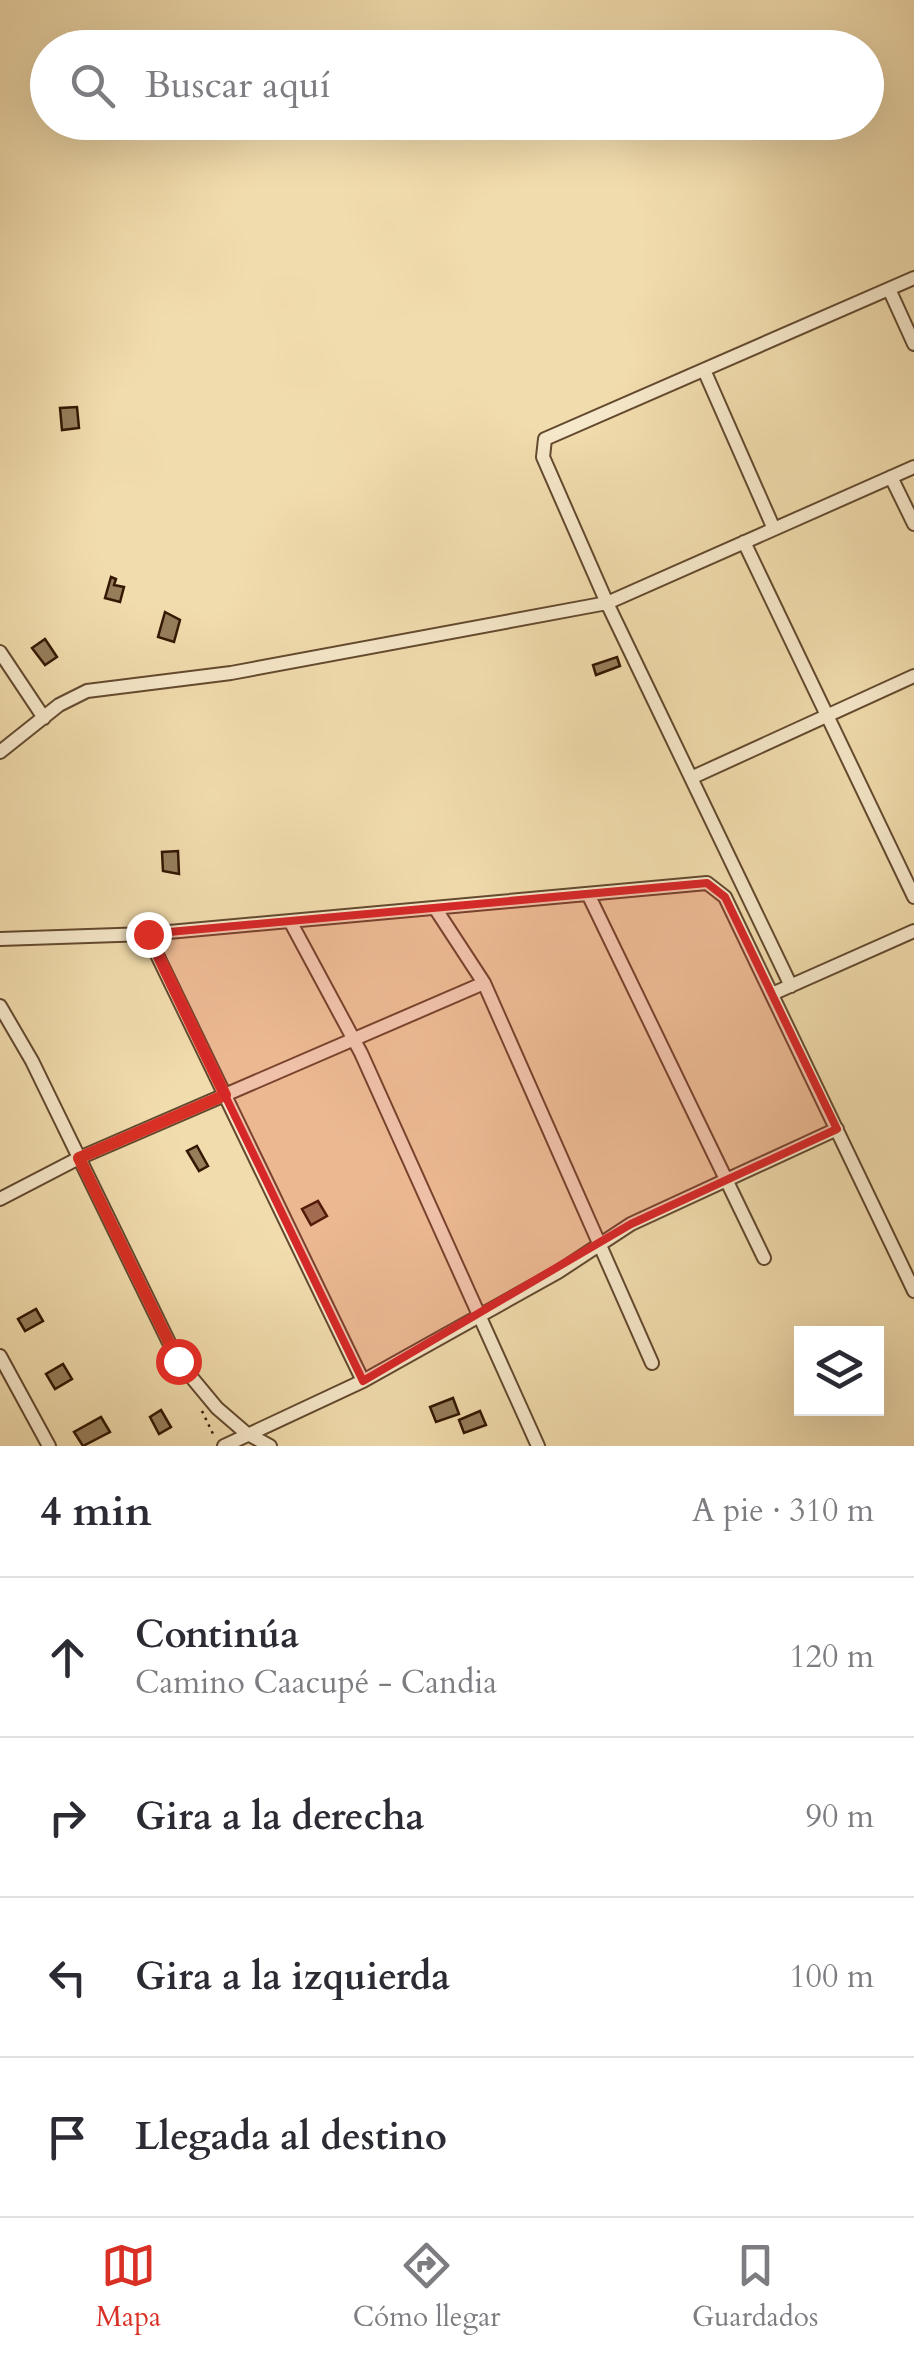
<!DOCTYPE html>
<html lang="es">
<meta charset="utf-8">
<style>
:root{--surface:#fff;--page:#f2f2f3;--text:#2b2b33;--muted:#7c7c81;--line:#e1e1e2;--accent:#d93025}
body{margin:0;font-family:Cardo,serif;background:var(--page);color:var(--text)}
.controls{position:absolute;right:30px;bottom:30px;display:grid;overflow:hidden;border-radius:0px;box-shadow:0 10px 40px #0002}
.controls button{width:90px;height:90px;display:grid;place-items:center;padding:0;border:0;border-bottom:2px solid var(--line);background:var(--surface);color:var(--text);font:50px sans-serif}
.stop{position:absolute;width:30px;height:30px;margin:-22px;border:8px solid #d93025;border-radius:50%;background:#fff}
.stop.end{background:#d93025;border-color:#fff;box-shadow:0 2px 10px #0008}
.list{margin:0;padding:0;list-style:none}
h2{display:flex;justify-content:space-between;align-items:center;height:130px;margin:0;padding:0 40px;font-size:42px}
h2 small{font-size:32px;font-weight:400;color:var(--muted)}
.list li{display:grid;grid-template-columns:65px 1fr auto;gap:30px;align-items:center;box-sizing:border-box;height:160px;padding:0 40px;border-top:2px solid var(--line)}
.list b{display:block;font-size:38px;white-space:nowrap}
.list p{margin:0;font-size:32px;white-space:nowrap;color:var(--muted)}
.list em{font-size:32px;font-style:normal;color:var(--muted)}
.icon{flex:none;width:55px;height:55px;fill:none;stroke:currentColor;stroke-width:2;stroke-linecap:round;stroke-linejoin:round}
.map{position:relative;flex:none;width:914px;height:1446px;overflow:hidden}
.search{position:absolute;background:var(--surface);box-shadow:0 10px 40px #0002;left:30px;right:30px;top:30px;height:110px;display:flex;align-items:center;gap:25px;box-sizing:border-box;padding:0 35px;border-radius:55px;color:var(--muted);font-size:38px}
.sheet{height:770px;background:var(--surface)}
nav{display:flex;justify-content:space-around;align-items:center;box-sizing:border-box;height:140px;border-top:2px solid var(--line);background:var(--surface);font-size:28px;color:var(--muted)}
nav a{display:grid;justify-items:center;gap:5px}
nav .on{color:var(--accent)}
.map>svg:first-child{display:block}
.building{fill:#967e5b;stroke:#341803;stroke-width:2.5}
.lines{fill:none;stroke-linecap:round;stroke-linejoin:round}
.minor-casing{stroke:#63492e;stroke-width:16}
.path{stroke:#341803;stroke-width:2.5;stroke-dasharray:2.5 5;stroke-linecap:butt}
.minor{stroke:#f6e8ca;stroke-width:12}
.route{stroke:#d93025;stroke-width:12}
.marked{fill:#d62828;fill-opacity:0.2;stroke:#d62828;stroke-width:8;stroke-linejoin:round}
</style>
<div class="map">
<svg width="914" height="1446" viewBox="0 0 914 1446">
<rect width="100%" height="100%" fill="#f1dcad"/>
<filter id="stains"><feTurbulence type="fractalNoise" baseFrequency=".002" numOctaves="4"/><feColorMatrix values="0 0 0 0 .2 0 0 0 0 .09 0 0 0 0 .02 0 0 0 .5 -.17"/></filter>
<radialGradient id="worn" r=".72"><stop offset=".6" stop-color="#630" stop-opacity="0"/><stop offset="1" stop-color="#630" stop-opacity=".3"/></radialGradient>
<!-- building -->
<path class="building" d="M 77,407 L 79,428 L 62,430 L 60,408 Z
M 111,577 L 116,579 L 114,585 L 124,587 L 120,602 L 105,598 Z
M 165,612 L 180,620 L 174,642 L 158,637 Z
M 45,639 L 57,657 L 45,665 L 32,648 Z
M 617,657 L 620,666 L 596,675 L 593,665 Z
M 178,851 L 179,874 L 163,871 L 162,852 Z
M 197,1146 L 208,1166 L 199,1171 L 187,1151 Z
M 318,1201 L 327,1216 L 311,1225 L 302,1209 Z
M 36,1309 L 43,1321 L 25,1331 L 18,1319 Z
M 63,1364 L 72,1379 L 55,1389 L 46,1374 Z
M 453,1398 L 459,1414 L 436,1422 L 430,1407 Z
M 161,1410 L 171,1427 L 159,1434 L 150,1417 Z
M 480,1411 L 486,1425 L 464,1433 L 459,1420 Z
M 101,1417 L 110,1432 L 83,1446 L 74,1432 Z"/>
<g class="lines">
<defs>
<path id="minor" d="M 889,289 L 914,344
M 704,370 L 774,529
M 891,477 L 914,524
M 744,542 L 914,897
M 0,652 L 44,718
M 0,752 L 59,705 L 87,691 L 231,673 L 607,603 L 914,467
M 693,777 L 914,676
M 588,894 L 764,1258
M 435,908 L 484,983 L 652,1363
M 290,921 L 361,1053 L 538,1446
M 147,934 L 363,1381
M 0,939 L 147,934 L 707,883 L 725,897 L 914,1291
M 791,986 L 607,603 L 543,457 L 545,439 L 914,278
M 772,994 L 914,931
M 0,1006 L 32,1061 L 178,1361 L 217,1408 L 246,1433 L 270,1446
M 0,1199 L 79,1158 L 484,983
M 0,1356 L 49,1446
M 224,1446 L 363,1381 L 558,1272 L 631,1224 L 837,1129"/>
</defs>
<!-- minor casing -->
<use href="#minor" class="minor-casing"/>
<!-- path -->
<path class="path" d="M 202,1411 L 214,1436"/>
<!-- minor -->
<use href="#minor" class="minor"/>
</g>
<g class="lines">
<!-- route -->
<path class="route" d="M 148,934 L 225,1095 L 79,1158 L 178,1361"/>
</g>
<!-- marked area -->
<path class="marked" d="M 707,883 L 725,897 L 837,1129 L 631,1224 L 363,1381 L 147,934 Z"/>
<rect width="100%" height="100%" filter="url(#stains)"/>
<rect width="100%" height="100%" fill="url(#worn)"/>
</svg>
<div class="controls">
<button><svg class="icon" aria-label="layers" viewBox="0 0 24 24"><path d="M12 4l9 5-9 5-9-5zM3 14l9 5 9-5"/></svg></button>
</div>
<div class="stop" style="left:178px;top:1361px"></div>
<div class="stop end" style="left:148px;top:934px"></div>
<div class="search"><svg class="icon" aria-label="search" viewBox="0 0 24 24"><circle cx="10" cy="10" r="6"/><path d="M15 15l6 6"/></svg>Buscar aquí</div>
</div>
<section class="sheet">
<h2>4 min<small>A pie · 310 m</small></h2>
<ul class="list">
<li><svg class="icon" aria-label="ahead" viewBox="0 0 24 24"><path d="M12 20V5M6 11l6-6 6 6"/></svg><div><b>Continúa</b><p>Camino Caacupé - Candia</p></div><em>120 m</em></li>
<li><svg class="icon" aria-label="right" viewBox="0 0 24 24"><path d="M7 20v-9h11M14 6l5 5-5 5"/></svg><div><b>Gira a la derecha</b></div><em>90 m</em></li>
<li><svg class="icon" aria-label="left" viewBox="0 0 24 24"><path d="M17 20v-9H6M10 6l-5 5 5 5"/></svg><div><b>Gira a la izquierda</b></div><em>100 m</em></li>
<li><svg class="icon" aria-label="arrive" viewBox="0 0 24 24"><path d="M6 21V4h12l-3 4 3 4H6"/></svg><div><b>Llegada al destino</b></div></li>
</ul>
</section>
<nav>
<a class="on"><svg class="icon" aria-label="map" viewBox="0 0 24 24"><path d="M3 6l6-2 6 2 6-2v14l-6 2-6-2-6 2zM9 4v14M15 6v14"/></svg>Mapa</a>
<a><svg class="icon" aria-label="directions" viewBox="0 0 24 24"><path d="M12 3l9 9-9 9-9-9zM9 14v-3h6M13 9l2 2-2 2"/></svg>Cómo llegar</a>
<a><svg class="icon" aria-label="saved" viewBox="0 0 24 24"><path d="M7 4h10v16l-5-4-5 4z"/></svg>Guardados</a>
</nav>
